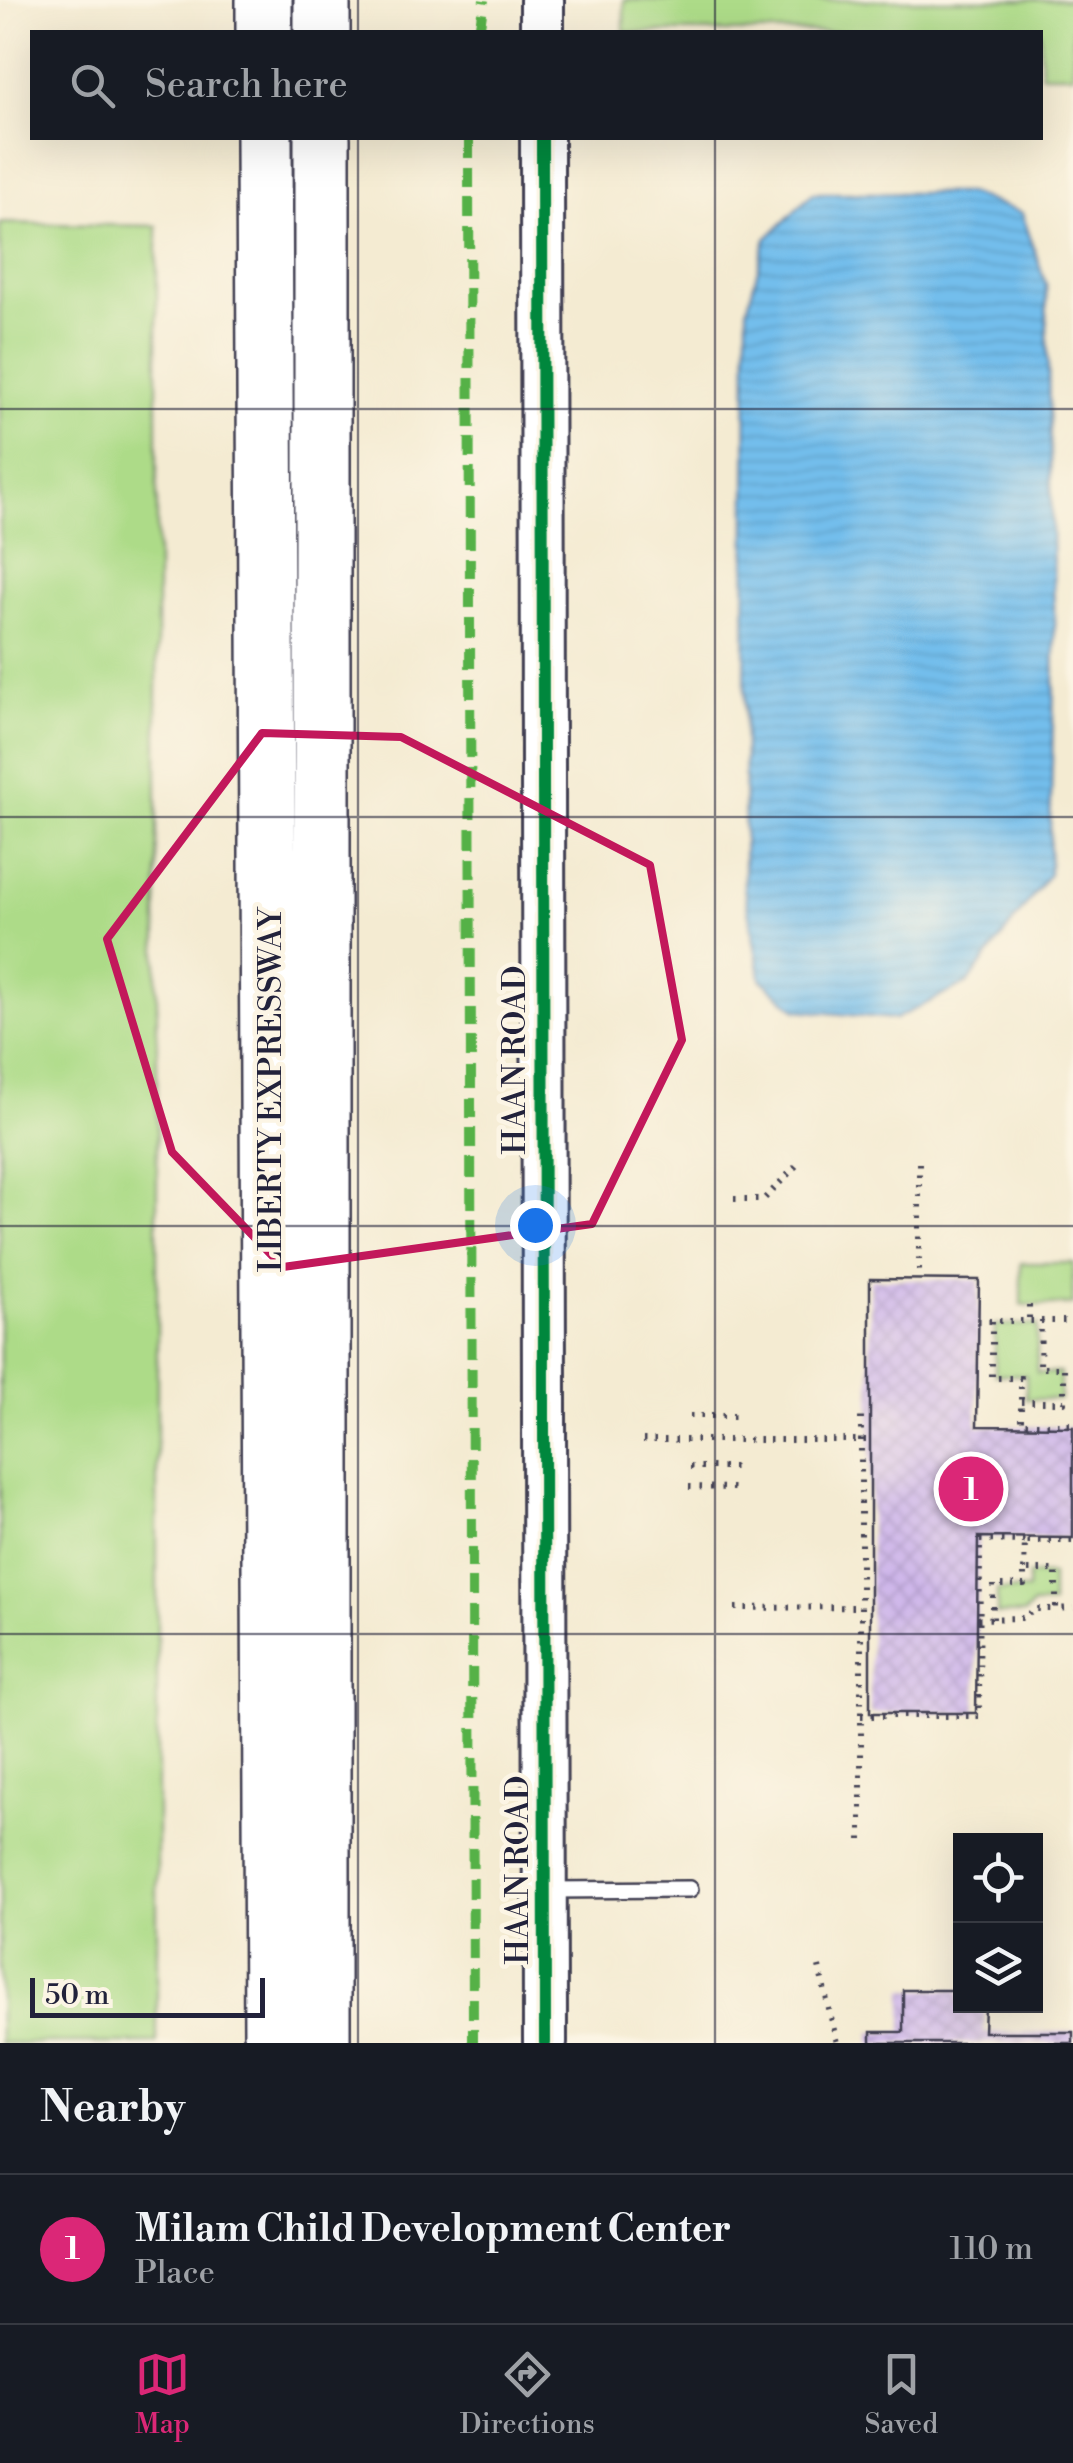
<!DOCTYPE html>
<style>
:root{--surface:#171b24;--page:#242831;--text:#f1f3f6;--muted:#9ea1a6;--line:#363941;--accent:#db2777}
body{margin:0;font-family:"Libre Bodoni",serif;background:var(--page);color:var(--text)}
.controls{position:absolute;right:30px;bottom:30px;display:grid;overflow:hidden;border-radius:0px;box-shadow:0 10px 40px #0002}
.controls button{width:90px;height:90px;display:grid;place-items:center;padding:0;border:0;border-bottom:2px solid var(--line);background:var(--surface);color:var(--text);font:50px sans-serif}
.scale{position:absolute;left:30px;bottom:25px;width:235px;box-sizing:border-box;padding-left:10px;border:5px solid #22223b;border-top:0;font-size:28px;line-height:35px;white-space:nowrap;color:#22223b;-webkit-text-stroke:8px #fcf5e5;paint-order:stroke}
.you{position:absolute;left:535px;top:1225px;width:35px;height:35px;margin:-25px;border:8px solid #fff;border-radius:50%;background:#1a73e8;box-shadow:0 0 0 15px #1a73e833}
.badge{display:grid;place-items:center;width:65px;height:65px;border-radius:50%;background:var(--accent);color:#fff;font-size:32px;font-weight:700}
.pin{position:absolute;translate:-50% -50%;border:5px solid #fff;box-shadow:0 2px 10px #0006}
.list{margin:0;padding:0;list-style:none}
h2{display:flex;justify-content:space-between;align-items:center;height:130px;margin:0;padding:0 40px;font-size:42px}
h2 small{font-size:32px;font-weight:400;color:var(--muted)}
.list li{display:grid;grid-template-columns:65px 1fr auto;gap:30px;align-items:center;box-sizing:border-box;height:150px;padding:0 40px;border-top:2px solid var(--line)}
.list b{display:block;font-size:38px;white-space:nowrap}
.list p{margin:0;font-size:32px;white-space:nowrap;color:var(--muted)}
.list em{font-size:32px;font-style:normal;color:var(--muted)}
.icon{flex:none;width:55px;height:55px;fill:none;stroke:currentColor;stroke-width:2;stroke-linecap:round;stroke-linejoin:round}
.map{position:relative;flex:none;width:1073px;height:2043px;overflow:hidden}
.search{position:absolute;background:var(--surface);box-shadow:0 10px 40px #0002;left:30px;right:30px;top:30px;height:110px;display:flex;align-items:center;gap:25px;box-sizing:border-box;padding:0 35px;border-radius:0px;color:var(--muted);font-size:38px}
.sheet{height:280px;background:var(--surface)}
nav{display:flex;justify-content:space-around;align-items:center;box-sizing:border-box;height:140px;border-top:2px solid var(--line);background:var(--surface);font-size:28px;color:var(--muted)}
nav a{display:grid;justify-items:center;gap:5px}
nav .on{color:var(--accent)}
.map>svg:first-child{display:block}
.green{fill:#addb88;stroke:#687e62;stroke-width:2.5}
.water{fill:url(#water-rules);stroke:#4a7094;stroke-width:2.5}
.building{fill:url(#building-cross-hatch)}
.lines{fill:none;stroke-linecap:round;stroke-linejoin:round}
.lane-casing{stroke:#424052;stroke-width:20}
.secondary-casing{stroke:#424052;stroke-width:48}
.highway-casing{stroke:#424052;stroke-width:60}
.path{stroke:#424052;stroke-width:6;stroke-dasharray:2.5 8;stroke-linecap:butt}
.lane{stroke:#fff;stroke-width:15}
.secondary{stroke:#fff;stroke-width:42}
.highway{stroke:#fff;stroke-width:55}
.quiet{stroke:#55b146;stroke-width:10;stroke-dasharray:20 10;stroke-linecap:butt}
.cycleway-casing{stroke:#fcf5e5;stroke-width:19}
.cycleway{stroke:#00873e;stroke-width:12}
.marked{fill:none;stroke:#c2185b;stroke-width:8;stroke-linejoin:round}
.grid{fill:none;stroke:#22223b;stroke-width:2.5;stroke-opacity:0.55}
.labels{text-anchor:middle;stroke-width:9;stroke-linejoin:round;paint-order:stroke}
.street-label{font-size:32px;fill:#22223b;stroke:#fcf5e5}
</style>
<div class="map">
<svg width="1073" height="2043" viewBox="0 0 1073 2043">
<defs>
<pattern id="water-rules" width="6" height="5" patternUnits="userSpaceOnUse" patternTransform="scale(2.5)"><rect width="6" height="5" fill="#73beec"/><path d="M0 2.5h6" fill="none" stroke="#63a3cb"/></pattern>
<pattern id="building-cross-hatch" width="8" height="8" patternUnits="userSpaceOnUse" patternTransform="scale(2.5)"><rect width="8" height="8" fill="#ceb6ea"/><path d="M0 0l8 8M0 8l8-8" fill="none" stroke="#b19cca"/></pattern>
</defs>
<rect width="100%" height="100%" fill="#fcf5e5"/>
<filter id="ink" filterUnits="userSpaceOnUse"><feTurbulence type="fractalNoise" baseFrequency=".01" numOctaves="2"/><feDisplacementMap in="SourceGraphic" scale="20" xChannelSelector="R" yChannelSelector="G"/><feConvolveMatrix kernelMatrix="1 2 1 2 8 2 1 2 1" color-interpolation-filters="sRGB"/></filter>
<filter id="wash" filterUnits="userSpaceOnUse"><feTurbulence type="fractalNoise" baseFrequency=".0048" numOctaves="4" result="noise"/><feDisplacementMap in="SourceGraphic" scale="40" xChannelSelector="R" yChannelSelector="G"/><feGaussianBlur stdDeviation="2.25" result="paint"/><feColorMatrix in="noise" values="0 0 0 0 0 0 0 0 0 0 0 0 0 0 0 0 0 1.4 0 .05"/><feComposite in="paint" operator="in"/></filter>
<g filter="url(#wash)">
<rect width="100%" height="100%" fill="#f4ebd2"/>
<!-- green -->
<path class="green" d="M 624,0 L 1073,0 L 1073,74 L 1041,74 L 1040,32 L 624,32 Z
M 0,223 L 157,226 L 157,2043 L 0,2043 Z
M 1021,1263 L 1073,1263 L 1073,1305 L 1021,1305 Z
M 995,1325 L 1037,1325 L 1037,1373 L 1060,1373 L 1060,1399 L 1026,1399 L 1026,1375 L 995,1375 Z
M 1028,1575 L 1052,1575 L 1052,1605 L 1033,1605 L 1024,1614 L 997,1614 L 997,1590 L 1028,1590 Z"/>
<!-- water -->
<path class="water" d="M 813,193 L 967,193 L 1022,213 L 1046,284 L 1055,648 L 1049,874 L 968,983 L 895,1019 L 797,1010 L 761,979 L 744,888 L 747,309 L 766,239 Z"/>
<g id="blocks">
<!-- building -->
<path class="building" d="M 870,1279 L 979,1280 L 977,1426 L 1073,1427 L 1073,1538 L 978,1537 L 976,1713 L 870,1713 Z
M 903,1990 L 960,1990 L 960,2006 L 985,2006 L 984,2032 L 1073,2032 L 1073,2043 L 871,2043 L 871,2032 L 903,2032 Z"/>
</g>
</g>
<g filter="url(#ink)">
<use href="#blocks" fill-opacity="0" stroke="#424052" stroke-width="2.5"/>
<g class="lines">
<defs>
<path id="lane" d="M 549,1890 L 690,1889"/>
<path id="secondary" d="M 542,32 L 542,0
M 542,138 L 545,2043"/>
<path id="highway" d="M 264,0 L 264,32
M 322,0 L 322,32
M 264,138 L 272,2043
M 322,138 L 322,2043"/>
</defs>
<!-- lane casing -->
<use href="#lane" class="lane-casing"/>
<!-- secondary casing -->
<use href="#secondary" class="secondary-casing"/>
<!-- highway casing -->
<use href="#highway" class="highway-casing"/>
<!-- path -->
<path class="path" d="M 919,1163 L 919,1272
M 734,1199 L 764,1199 L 796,1166
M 1029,1305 L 1029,1321
M 978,1321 L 1073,1321
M 992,1321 L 992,1378 L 1021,1378 L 1021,1424 L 1073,1424
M 1021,1402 L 1064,1402 L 1064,1368 L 1040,1368 L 1041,1321
M 690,1416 L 735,1416
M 643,1440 L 869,1440
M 690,1467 L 735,1467
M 689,1487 L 735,1488
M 1024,1570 L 1025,1541 L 1073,1541
M 735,1608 L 861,1607
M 978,1619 L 1025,1618 L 1034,1609 L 1056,1609
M 993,1619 L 993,1585 L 1024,1585 L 1024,1570 L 1056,1570 L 1056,1609 L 1073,1608
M 861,1716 L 979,1716 L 980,1540 L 1025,1541
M 861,1840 L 861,1417
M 819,1967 L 837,2043"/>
<!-- lane -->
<use href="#lane" class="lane"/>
<!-- secondary -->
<use href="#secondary" class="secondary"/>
<!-- highway -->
<use href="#highway" class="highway"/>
<!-- quiet -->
<path class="quiet" d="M 479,32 L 484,0
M 469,138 L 473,2043"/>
<defs>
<path id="cycleway" d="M 542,138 L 545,2043"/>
</defs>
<!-- cycleway casing -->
<use href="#cycleway" class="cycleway-casing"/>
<!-- cycleway -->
<use href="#cycleway" class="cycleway"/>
</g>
</g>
<!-- marked area -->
<path class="marked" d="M 262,733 L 401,737 L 650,865 L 682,1040 L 592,1224 L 283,1267 L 172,1152 L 107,939 Z"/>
<!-- grid -->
<path class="grid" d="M 358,0 L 358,32M 715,0 L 715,32M 358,138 L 358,2043M 715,138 L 715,2043M 0,409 L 1073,409M 0,817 L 1073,817M 0,1226 L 1073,1226M 0,1634 L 1073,1634"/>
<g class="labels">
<!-- street labels -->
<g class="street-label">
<text transform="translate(514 1060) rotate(-90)" y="11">HAAN ROAD</text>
<text transform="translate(270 1090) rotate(-90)" y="11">LIBERTY EXPRESSWAY</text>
<text transform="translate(517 1870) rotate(-90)" y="11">HAAN ROAD</text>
</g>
</g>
</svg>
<div class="controls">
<button><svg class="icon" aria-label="locate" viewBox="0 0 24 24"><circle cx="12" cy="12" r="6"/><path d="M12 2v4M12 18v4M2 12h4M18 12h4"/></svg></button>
<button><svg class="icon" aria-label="layers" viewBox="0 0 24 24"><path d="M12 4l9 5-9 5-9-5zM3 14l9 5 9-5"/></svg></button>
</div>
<div class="scale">50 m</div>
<div class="you"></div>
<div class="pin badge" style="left:971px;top:1489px">1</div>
<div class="search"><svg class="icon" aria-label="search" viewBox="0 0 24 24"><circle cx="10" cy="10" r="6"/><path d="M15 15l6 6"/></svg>Search here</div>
</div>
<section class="sheet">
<h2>Nearby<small></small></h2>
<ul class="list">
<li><span class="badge">1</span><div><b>Milam Child Development Center</b><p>Place</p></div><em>110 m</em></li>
</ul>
</section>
<nav>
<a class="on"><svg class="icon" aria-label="map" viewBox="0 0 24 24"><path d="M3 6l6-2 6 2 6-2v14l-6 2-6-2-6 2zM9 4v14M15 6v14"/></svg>Map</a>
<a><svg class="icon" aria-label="directions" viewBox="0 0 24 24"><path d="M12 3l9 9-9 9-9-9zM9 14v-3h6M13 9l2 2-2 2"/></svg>Directions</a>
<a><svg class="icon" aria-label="saved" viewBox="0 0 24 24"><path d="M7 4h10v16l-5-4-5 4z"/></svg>Saved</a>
</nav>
